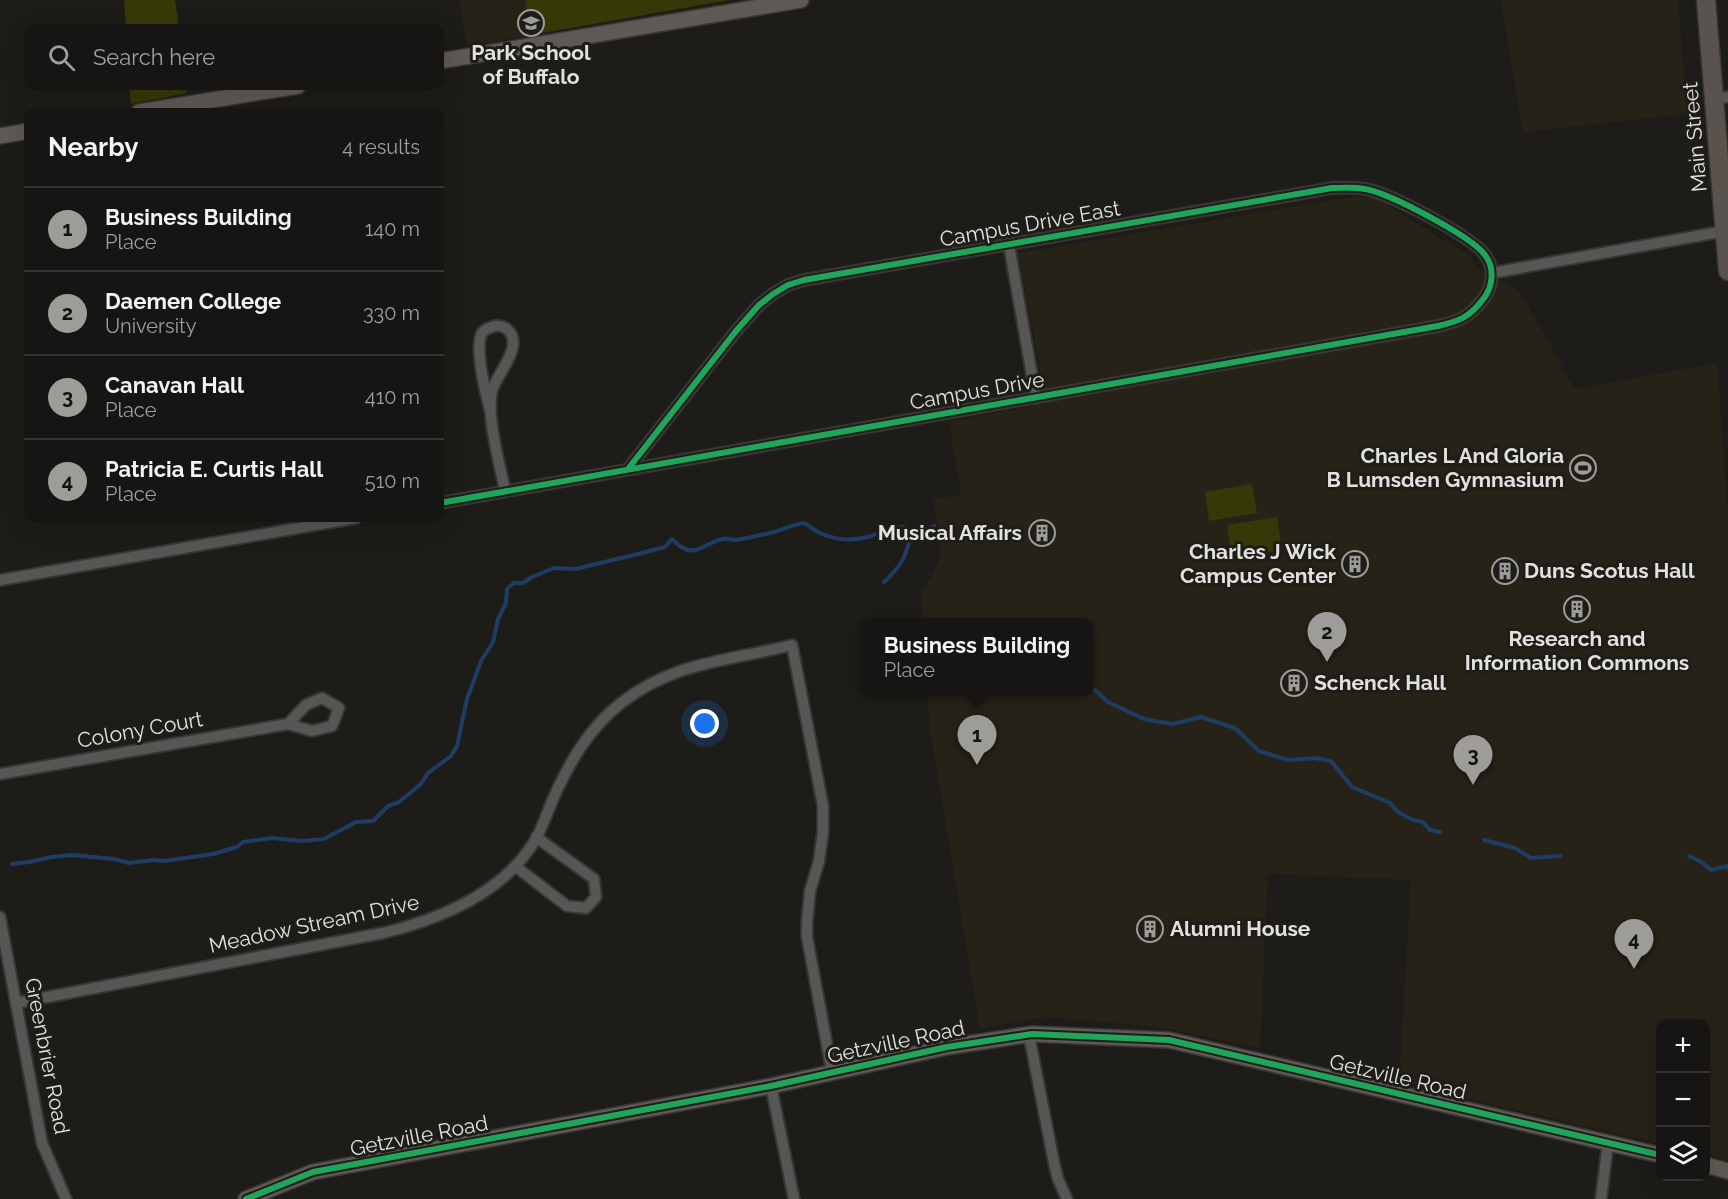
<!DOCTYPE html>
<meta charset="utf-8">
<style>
:root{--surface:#161513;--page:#232221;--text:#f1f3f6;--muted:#9e9fa0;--line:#353433;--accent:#9d9c98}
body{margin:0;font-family:Raleway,sans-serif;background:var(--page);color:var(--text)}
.controls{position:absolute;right:18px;bottom:18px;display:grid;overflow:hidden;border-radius:12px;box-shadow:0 6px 24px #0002}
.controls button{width:54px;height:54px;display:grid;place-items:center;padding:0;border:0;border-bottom:2px solid var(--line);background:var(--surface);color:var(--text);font:30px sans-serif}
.you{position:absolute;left:705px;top:724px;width:21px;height:21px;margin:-15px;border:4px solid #fff;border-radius:50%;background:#1a73e8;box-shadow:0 0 0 9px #1a73e833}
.badge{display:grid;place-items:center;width:39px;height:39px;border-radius:50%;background:var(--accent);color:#111;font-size:20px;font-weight:700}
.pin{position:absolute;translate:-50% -50px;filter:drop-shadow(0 2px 3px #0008)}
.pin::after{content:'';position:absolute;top:32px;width:21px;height:18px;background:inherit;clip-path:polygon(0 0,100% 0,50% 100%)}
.popup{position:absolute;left:860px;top:618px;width:234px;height:78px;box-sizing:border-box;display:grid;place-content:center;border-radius:12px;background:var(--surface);filter:drop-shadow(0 2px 4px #0005);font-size:20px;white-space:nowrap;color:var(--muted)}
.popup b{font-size:22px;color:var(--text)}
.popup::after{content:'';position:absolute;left:50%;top:100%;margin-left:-12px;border:12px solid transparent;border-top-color:var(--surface)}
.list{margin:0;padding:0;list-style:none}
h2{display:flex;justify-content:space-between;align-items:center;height:78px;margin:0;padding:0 24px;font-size:26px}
h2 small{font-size:20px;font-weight:400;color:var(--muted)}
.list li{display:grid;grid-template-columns:39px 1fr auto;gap:18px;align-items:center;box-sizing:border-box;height:84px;padding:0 24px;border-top:2px solid var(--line)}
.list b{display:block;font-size:22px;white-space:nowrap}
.list p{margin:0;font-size:20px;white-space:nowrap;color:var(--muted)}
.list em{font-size:20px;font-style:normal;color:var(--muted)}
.icon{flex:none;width:33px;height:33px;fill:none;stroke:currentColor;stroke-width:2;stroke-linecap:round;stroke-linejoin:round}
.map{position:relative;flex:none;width:1728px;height:1199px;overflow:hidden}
.search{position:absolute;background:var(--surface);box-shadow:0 6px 24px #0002;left:24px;top:24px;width:420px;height:66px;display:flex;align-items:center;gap:15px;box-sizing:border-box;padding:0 21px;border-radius:12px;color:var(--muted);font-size:22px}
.panel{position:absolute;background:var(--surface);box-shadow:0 6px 24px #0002;left:24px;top:108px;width:420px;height:414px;border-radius:12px}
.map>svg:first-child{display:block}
.built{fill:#262218}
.green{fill:#363907}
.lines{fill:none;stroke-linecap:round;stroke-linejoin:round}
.stream{stroke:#1f3d64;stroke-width:4}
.street-casing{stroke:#373634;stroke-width:14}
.secondary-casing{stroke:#373634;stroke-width:18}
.primary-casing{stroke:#373634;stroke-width:21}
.street{stroke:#565654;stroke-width:10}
.secondary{stroke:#5e5954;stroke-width:15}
.primary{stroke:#5a524c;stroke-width:18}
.cycleway-casing{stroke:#1f1d18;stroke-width:10}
.cycleway{stroke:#20a55d;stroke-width:6}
.labels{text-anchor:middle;stroke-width:6;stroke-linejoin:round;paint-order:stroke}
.poi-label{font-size:21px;font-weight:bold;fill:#e2e1dd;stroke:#1f1d18;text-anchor:end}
.street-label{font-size:21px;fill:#e2e1dd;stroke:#1f1d18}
</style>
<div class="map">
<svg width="1728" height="1199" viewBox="0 0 1728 1199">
<rect width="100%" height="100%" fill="#1e1c19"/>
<!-- built -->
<path class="built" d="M 459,0 L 730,0 L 468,46 Z
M 1501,0 L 1678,0 L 1687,114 L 1523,132 Z
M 1352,197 L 1376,198 L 1470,256 L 1476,267 L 1520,292 L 1575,389 L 1717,363 L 1728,514 L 1728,1160 L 1706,1155 L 1706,1024 L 1660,1024 L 1660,1144 L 1399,1082 L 1411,880 L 1268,874 L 1260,1048 L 1159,1027 L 1044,1017 L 980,1029 L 930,731 L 927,692 L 1090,692 L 1090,622 L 923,622 L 922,593 L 941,558 L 934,499 L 961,495 L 949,422 L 1046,403 L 1018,253 Z"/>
<!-- green -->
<path class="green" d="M 124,0 L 175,0 L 179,28 L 126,28 Z
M 525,0 L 729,0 L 531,35 Z
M 129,86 L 186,86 L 187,93 L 131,104 Z
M 1252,484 L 1257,513 L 1209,521 L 1205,492 Z
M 1277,517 L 1282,550 L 1232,558 L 1227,525 Z"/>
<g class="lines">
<!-- stream -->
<path class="stream" d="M 884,582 C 897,570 906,559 909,541
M 1095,690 L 1108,702 L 1144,719 L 1173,724 L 1201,717 L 1235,728 L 1259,751 L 1288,760 L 1315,758 L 1331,761 L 1352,787 L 1390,803 L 1398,812 L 1413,820 L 1423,822 L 1430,830 L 1440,832
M 1484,840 L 1515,848 L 1531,858 L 1561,856
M 1689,856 L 1701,862 L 1711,870 L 1727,866 L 1728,868
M 12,864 L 29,862 L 52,857 L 72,855 L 114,859 L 129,863 L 153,860 L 164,861 L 213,854 L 237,847 L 243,842 L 272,838 L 302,841 L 324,839 L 356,822 L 373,821 L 388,806 L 399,802 L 421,784 L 428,773 L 451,756 L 457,746 L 467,699 L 481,661 L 493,642 L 498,619 L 506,603 L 507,589 L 514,583 L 523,583 L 532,577 L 554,568 L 575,569 L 630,556 L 665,547 L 672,539 C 694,562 700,544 723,539 C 727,538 732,540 736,540 C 749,538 761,535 774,532 C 785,529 793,524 805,523 C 822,538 846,543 868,537 C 882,533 889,526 904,527 L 909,541 C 917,533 916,538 924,534 C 929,531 928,528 934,526"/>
<defs>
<path id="street" d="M 1714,99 L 1728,97
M 1009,245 L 1036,398
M 1492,273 L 1725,231
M 490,410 C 486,394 474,348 482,333 C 483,331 487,329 489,328 C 495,325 502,325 507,329 C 526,345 495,376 492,391 C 486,417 500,464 505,491
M 440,503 L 1438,326 C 1460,321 1470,317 1484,298 C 1493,286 1495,268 1485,255 C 1471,236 1389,193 1365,189 C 1354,187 1343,188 1332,188 L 804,280 L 788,285 L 773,294 L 759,305 L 736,331 L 628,469
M 0,580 L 356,518
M 0,774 L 288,724 L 312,731 L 332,726 L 339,708 L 322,698 L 306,705 L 288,724
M 515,866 L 567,906 L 586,908 L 596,897 L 594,879 L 536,837
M 0,917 L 42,1143 L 66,1199
M 16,1003 L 383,933 C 441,919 506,892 537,837 C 543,825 548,811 553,799 C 569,763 589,728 621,703 C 675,661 729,661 792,645 L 823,806 L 823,832 L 819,861 L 810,891 L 807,923 L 807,937 L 832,1072
M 1029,1035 L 1054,1163 L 1058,1179 L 1067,1199
M 771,1086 L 794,1199
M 1601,1199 L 1608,1143"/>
<path id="secondary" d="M 440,61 L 801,0
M 139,112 L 298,86
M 0,136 L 28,131
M 1706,1165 L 1728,1171
M 246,1199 L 313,1172 L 771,1086 L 947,1047 L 1032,1034 L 1169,1040 L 1660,1155"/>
<path id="primary" d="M 1706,0 L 1728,271"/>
</defs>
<!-- street casing -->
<use href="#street" class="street-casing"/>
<!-- secondary casing -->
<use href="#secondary" class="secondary-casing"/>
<!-- primary casing -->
<use href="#primary" class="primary-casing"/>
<!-- street -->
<use href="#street" class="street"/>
<!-- secondary -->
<use href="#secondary" class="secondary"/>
<!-- primary -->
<use href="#primary" class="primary"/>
<defs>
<path id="cycleway" d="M 440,503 L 1438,326 C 1460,321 1470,317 1484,298 C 1493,286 1495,268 1485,255 C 1471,236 1389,193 1365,189 C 1354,187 1343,188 1332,188 L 804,280 L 788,285 L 773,294 L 759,305 L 736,331 L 628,469
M 246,1199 L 313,1172 L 771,1086 L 947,1047 L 1032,1034 L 1169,1040 L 1660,1155"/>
</defs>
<!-- cycleway casing -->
<use href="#cycleway" class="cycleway-casing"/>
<!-- cycleway -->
<use href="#cycleway" class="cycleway"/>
</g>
<!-- icons -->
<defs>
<symbol id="school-ring" viewBox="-11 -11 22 22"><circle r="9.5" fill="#1f1d18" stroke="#9d9c98" stroke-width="1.5"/><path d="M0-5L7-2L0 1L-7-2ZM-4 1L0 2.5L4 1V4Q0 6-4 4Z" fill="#9d9c98"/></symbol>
<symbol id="stadium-ring" viewBox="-11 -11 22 22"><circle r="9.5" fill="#1f1d18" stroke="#9d9c98" stroke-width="1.5"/><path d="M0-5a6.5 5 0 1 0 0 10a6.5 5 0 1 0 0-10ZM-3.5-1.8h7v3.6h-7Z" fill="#9d9c98"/></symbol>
<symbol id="building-ring" viewBox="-11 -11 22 22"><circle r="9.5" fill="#1f1d18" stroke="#9d9c98" stroke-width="1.5"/><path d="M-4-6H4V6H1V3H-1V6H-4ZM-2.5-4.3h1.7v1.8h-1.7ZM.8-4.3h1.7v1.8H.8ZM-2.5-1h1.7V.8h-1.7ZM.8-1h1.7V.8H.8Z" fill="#9d9c98"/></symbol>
</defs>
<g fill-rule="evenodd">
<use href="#school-ring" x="516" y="8" width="30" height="30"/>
<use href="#stadium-ring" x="1568" y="453" width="30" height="30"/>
<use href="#building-ring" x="1027" y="518" width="30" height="30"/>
<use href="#building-ring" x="1340" y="549" width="30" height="30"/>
<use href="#building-ring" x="1490" y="556" width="30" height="30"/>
<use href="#building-ring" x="1562" y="594" width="30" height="30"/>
<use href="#building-ring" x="1279" y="668" width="30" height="30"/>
<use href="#building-ring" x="1135" y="914" width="30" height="30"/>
</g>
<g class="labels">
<!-- poi labels -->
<g class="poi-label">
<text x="531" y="60" text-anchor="middle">Park School<tspan x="531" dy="24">of Buffalo</tspan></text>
<text x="1564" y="463">Charles L And Gloria<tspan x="1564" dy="24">B Lumsden Gymnasium</tspan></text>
<text x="1022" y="540">Musical Affairs</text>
<text x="1336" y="559">Charles J Wick<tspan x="1336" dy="24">Campus Center</tspan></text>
<text x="1524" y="578" text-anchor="start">Duns Scotus Hall</text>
<text x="1577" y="646" text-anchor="middle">Research and<tspan x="1577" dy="24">Information Commons</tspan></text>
<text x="1314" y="690" text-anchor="start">Schenck Hall</text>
<text x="1170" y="936" text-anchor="start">Alumni House</text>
</g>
<!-- street labels -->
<g class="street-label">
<text transform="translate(1695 137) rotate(-95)" y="7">Main Street</text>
<text transform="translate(1030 224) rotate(-10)" y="7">Campus Drive East</text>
<text transform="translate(977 391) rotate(-10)" y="7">Campus Drive</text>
<text transform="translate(140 730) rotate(-10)" y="7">Colony Court</text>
<text transform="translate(314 924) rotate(-12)" y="7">Meadow Stream Drive</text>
<text transform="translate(896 1042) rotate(-12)" y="7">Getzville Road</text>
<text transform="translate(47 1056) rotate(79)" y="7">Greenbrier Road</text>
<text transform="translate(1398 1077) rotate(13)" y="7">Getzville Road</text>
<text transform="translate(419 1136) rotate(-11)" y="7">Getzville Road</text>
</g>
</g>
</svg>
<div class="controls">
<button>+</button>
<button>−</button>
<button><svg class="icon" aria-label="layers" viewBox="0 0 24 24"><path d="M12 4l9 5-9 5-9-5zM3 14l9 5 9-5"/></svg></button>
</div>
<div class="you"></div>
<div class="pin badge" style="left:977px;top:765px">1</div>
<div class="popup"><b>Business Building</b>Place</div>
<div class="pin badge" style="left:1327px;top:662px">2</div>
<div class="pin badge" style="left:1473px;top:785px">3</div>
<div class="pin badge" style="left:1634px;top:969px">4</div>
<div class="search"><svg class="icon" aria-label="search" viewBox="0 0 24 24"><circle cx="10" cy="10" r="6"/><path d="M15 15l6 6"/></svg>Search here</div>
<section class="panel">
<h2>Nearby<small>4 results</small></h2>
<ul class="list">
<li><span class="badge">1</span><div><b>Business Building</b><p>Place</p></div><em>140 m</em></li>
<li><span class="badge">2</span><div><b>Daemen College</b><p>University</p></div><em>330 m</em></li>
<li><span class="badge">3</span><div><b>Canavan Hall</b><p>Place</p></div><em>410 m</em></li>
<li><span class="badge">4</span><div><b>Patricia E. Curtis Hall</b><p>Place</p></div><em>510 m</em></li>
</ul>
</section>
</div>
